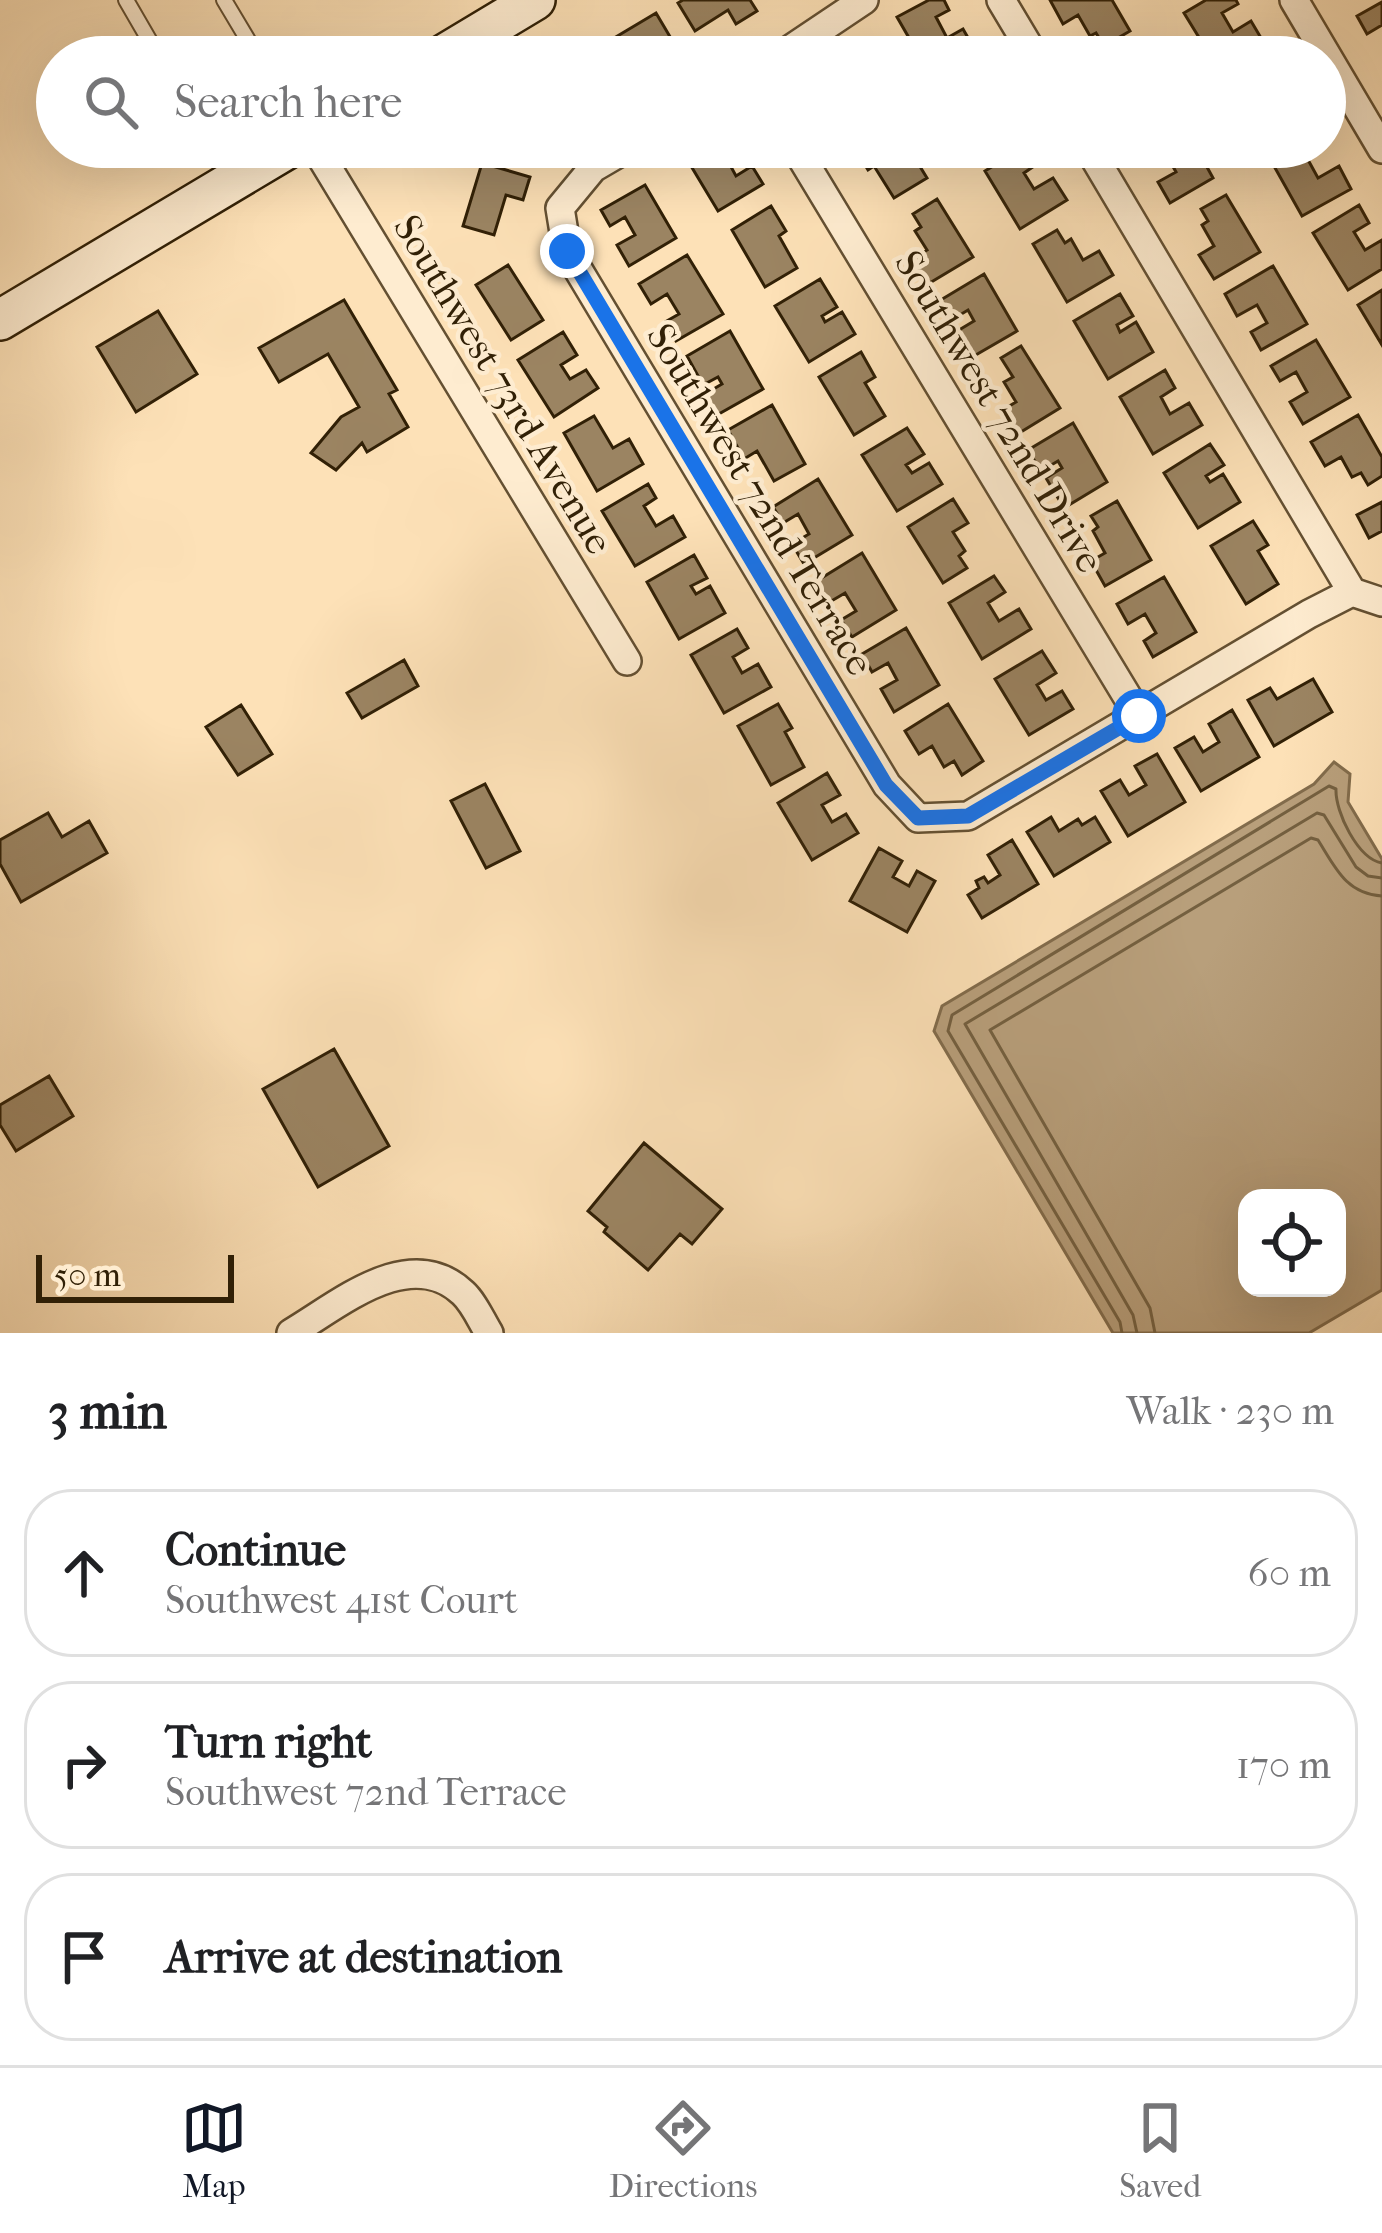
<!DOCTYPE html>
<meta charset="utf-8">
<style>
:root{--surface:#fff;--page:#f6f6f6;--text:#202124;--muted:#757577;--line:#e0e0e0;--accent:#111827}
body{margin:0;font-family:"IM FELL French Canon",serif;background:var(--page);color:var(--text)}
.controls{position:absolute;right:36px;bottom:36px;display:grid;overflow:hidden;border-radius:24px;box-shadow:0 12px 48px #0002}
.controls button{width:108px;height:108px;display:grid;place-items:center;padding:0;border:0;border-bottom:3px solid var(--line);background:var(--surface);color:var(--text);font:60px sans-serif}
.scale{position:absolute;left:36px;bottom:30px;width:198px;box-sizing:border-box;padding-left:12px;border:6px solid #312006;border-top:0;font-size:33px;line-height:42px;white-space:nowrap;color:#312006;-webkit-text-stroke:9px #feecd0;paint-order:stroke}
.stop{position:absolute;width:36px;height:36px;margin:-27px;border:9px solid #1a73e8;border-radius:50%;background:#fff}
.stop.end{background:#1a73e8;border-color:#fff;box-shadow:0 3px 12px #0008}
.list{margin:0;padding:0;list-style:none}
h2{display:flex;justify-content:space-between;align-items:center;height:156px;margin:0;padding:0 48px;font-size:51px}
h2 small{font-size:39px;font-weight:400;color:var(--muted)}
.list li{display:grid;grid-template-columns:78px 1fr auto;gap:36px;align-items:center;box-sizing:border-box;height:168px;margin:0 24px 24px;padding:0 24px;border:3px solid var(--line);border-radius:48px}
.list b{display:block;font-size:45px;white-space:nowrap}
.list p{margin:0;font-size:39px;white-space:nowrap;color:var(--muted)}
.list em{font-size:39px;font-style:normal;color:var(--muted)}
.icon{flex:none;width:66px;height:66px;fill:none;stroke:currentColor;stroke-width:2;stroke-linecap:round;stroke-linejoin:round}
.map{position:relative;flex:none;width:1382px;height:1333px;overflow:hidden}
.search{position:absolute;background:var(--surface);box-shadow:0 12px 48px #0002;left:36px;right:36px;top:36px;height:132px;display:flex;align-items:center;gap:30px;box-sizing:border-box;padding:0 42px;border-radius:66px;color:var(--muted);font-size:45px}
.sheet{height:732px;background:var(--surface)}
nav{display:flex;justify-content:space-around;align-items:center;box-sizing:border-box;height:168px;border-top:3px solid var(--line);background:var(--surface);font-size:33px;color:var(--muted)}
nav a{display:grid;justify-items:center;gap:6px}
nav .on{color:var(--accent)}
.map>svg:first-child{display:block}
.water{fill:#b89f7b;stroke:#826c4c;stroke-width:3;fill-rule:evenodd}
.lines{fill:none;stroke-linecap:round;stroke-linejoin:round}
.shore{stroke:#746040;stroke-width:3}
.building{fill:#9b8462;stroke:#312006;stroke-width:3}
.lane-casing{stroke:#645032;stroke-width:18}
.street-casing{stroke:#645032;stroke-width:32}
.secondary-casing{stroke:#312006;stroke-width:44}
.lane{stroke:#feecd0;stroke-width:14}
.street{stroke:#feecd0;stroke-width:27}
.secondary{stroke:#feecd0;stroke-width:39}
.route{stroke:#1a73e8;stroke-width:15}
.labels{text-anchor:middle;stroke-width:9;stroke-linejoin:round;paint-order:stroke}
.street-label{font-size:39px;fill:#312006;stroke:#feecd0}
</style>
<div class="map">
<svg width="1382" height="1333" viewBox="0 0 1382 1333">
<rect width="100%" height="100%" fill="#fde1b7"/>
<filter id="stains"><feTurbulence type="fractalNoise" baseFrequency=".00167" numOctaves="4"/><feColorMatrix values="0 0 0 0 .2 0 0 0 0 .09 0 0 0 0 .02 0 0 0 .5 -.17"/></filter>
<radialGradient id="worn" r=".72"><stop offset=".6" stop-color="#630" stop-opacity="0"/><stop offset="1" stop-color="#630" stop-opacity=".3"/></radialGradient>
<!-- water -->
<path class="water" d="M 1334,762 L 1350,774 L 1348,802 L 1382,859 L 1382,1290 L 1309,1333 L 1113,1333 L 934,1031 L 942,1006 L 1314,784 ZM 1247,1198 L 1337,1198 L 1337,1288 L 1247,1288 Z"/>
<g class="lines">
<!-- shore -->
<path class="shore" d="M 1122,1333 L 1120,1322 L 948,1031 L 952,1015 L 1329,786 L 1336,789 C 1335,812 1358,859 1382,863
M 1137,1333 L 1133,1315 L 965,1024 L 1317,813 L 1324,815 L 1356,867 L 1368,876 L 1382,878
M 1155,1333 L 1150,1308 L 990,1030 L 1311,838 L 1318,840 C 1335,867 1346,894 1382,896"/>
</g>
<!-- building -->
<path class="building" d="M 683,0 L 750,0 L 757,11 L 736,24 L 728,10 L 695,31 L 678,3 Z
M 929,0 L 944,0 L 949,10 L 936,17 L 947,38 L 963,29 L 975,50 L 963,57 L 920,57 L 897,17 Z
M 1050,0 L 1112,0 L 1130,31 L 1104,46 L 1096,33 L 1090,36 L 1078,15 L 1063,24 Z
M 1206,0 L 1236,0 L 1238,4 L 1222,13 L 1233,32 L 1251,21 L 1264,43 L 1241,57 L 1211,57 L 1184,13 Z
M 1382,2 L 1382,25 L 1367,34 L 1357,16 Z
M 656,13 L 682,57 L 657,57 L 653,51 L 643,57 L 605,57 L 599,47 Z
M 701,147 L 740,147 L 745,156 L 730,165 L 736,176 L 752,166 L 763,184 L 718,211 L 685,156 Z
M 854,147 L 908,147 L 927,178 L 894,198 L 874,166 L 868,170 Z
M 1024,147 L 1031,147 L 1040,162 L 1024,173 L 1034,189 L 1053,178 L 1067,200 L 1020,229 L 985,171 Z
M 1142,147 L 1196,147 L 1213,178 L 1170,203 L 1158,182 L 1176,172 L 1166,154 L 1151,163 Z
M 1291,147 L 1301,147 L 1318,178 L 1339,166 L 1351,189 L 1302,216 L 1270,159 Z
M 482,163 L 530,177 L 523,200 L 506,195 L 494,235 L 463,226 Z
M 645,185 L 676,238 L 629,266 L 617,245 L 635,235 L 625,217 L 610,226 L 601,210 Z
M 1226,195 L 1260,252 L 1214,279 L 1199,255 L 1214,246 L 1202,225 L 1208,221 L 1201,209 Z
M 937,199 L 973,257 L 928,284 L 912,259 L 927,250 L 915,231 L 921,227 L 913,214 Z
M 1359,205 L 1369,223 L 1354,232 L 1365,250 L 1382,240 L 1382,269 L 1348,290 L 1313,233 Z
M 771,206 L 786,231 L 779,236 L 797,268 L 765,287 L 732,230 Z
M 1057,230 L 1065,243 L 1071,239 L 1083,260 L 1099,251 L 1113,275 L 1067,302 L 1033,244 Z
M 687,255 L 723,314 L 676,341 L 665,322 L 679,314 L 667,294 L 651,304 L 639,284 Z
M 508,265 L 543,320 L 511,340 L 476,285 Z
M 1273,266 L 1307,324 L 1261,350 L 1251,332 L 1267,323 L 1257,305 L 1237,316 L 1225,294 Z
M 984,274 L 1017,331 L 974,356 L 959,330 L 974,321 L 968,310 L 950,321 L 939,301 Z
M 820,279 L 837,307 L 822,316 L 825,322 L 842,312 L 855,334 L 809,362 L 775,306 Z
M 1382,290 L 1382,345 L 1358,305 Z
M 1120,294 L 1133,316 L 1117,325 L 1120,332 L 1136,322 L 1153,352 L 1108,379 L 1074,321 Z
M 344,300 L 397,390 L 389,394 L 408,427 L 367,452 L 362,443 L 336,470 L 311,453 L 341,417 L 359,407 L 328,354 L 279,382 L 259,348 Z
M 158,311 L 197,374 L 136,412 L 97,347 Z
M 730,331 L 763,389 L 717,415 L 705,394 L 722,384 L 718,377 L 703,385 L 687,356 Z
M 563,332 L 577,355 L 561,365 L 570,379 L 586,370 L 598,388 L 554,417 L 518,360 Z
M 1316,340 L 1350,397 L 1303,424 L 1290,402 L 1307,392 L 1296,372 L 1280,381 L 1271,366 Z
M 1021,346 L 1060,408 L 1016,435 L 1001,411 L 1016,402 L 1004,382 L 1013,377 L 1001,358 Z
M 861,352 L 875,377 L 865,383 L 885,416 L 854,435 L 819,377 Z
M 1165,370 L 1175,388 L 1161,397 L 1170,414 L 1189,403 L 1202,425 L 1153,454 L 1120,397 Z
M 772,405 L 805,464 L 774,481 L 757,451 L 744,459 L 728,430 Z
M 1358,415 L 1382,457 L 1382,476 L 1368,485 L 1361,473 L 1352,477 L 1341,457 L 1325,466 L 1311,442 Z
M 594,416 L 613,448 L 629,439 L 643,464 L 597,491 L 564,433 Z
M 1073,423 L 1107,482 L 1064,508 L 1046,478 L 1062,468 L 1058,461 L 1041,471 L 1028,450 Z
M 907,428 L 924,454 L 906,465 L 912,473 L 929,463 L 942,484 L 897,511 L 862,455 Z
M 1210,444 L 1224,465 L 1206,476 L 1210,482 L 1223,474 L 1240,502 L 1198,528 L 1164,473 Z
M 818,479 L 852,535 L 804,564 L 792,544 L 809,534 L 798,514 L 783,523 L 773,507 Z
M 648,484 L 656,498 L 644,506 L 656,526 L 673,516 L 685,537 L 635,566 L 602,511 Z
M 953,499 L 968,523 L 953,532 L 965,551 L 959,556 L 967,568 L 943,583 L 908,527 Z
M 1117,501 L 1151,560 L 1105,586 L 1091,561 L 1105,553 L 1093,531 L 1098,527 L 1091,516 Z
M 1382,502 L 1382,531 L 1369,538 L 1357,515 Z
M 1253,521 L 1268,545 L 1258,551 L 1278,584 L 1246,604 L 1211,546 Z
M 862,553 L 896,610 L 852,637 L 841,620 L 856,611 L 845,593 L 828,603 L 815,582 Z
M 694,555 L 707,578 L 691,586 L 696,594 L 710,586 L 725,613 L 679,639 L 647,582 Z
M 994,576 L 1005,592 L 988,603 L 999,621 L 1019,609 L 1031,629 L 982,659 L 949,603 Z
M 1164,577 L 1196,632 L 1153,657 L 1144,641 L 1156,633 L 1145,614 L 1128,624 L 1117,604 Z
M 906,628 L 939,685 L 894,712 L 881,689 L 897,680 L 888,663 L 872,672 L 862,654 Z
M 737,629 L 748,648 L 733,657 L 742,673 L 758,664 L 771,687 L 724,713 L 691,655 Z
M 1042,651 L 1056,673 L 1037,685 L 1046,700 L 1062,691 L 1073,709 L 1029,735 L 995,679 Z
M 404,660 L 418,686 L 362,718 L 347,693 Z
M 1313,679 L 1332,712 L 1274,746 L 1248,700 L 1270,688 L 1277,699 Z
M 778,704 L 792,728 L 785,732 L 804,767 L 771,785 L 738,726 Z
M 948,704 L 983,761 L 962,775 L 954,761 L 944,767 L 932,746 L 919,754 L 905,731 Z
M 241,705 L 272,754 L 238,775 L 206,727 Z
M 1232,710 L 1259,757 L 1201,791 L 1175,748 L 1194,737 L 1203,752 L 1219,742 L 1209,724 Z
M 1157,754 L 1185,802 L 1128,836 L 1101,791 L 1120,780 L 1129,795 L 1146,785 L 1135,766 Z
M 827,773 L 840,795 L 822,805 L 832,822 L 846,814 L 858,833 L 812,860 L 778,803 Z
M 485,784 L 520,851 L 486,868 L 451,801 Z
M 48,813 L 62,837 L 89,821 L 107,853 L 21,902 L 0,864 L 0,840 Z
M 1051,817 L 1059,831 L 1078,819 L 1082,825 L 1095,817 L 1110,842 L 1054,876 L 1027,832 Z
M 1012,840 L 1038,884 L 982,918 L 968,895 L 979,888 L 976,881 L 984,877 L 988,883 L 1000,875 L 988,855 Z
M 879,848 L 902,861 L 893,877 L 909,886 L 917,871 L 935,881 L 907,932 L 850,901 Z
M 334,1049 L 389,1146 L 318,1187 L 263,1089 Z
M 49,1076 L 73,1116 L 16,1151 L 0,1125 L 0,1105 Z
M 644,1143 L 722,1209 L 692,1244 L 680,1234 L 648,1270 L 604,1232 L 607,1227 L 588,1211 Z"/>
<g class="lines">
<defs>
<path id="lane" d="M 126,0 L 159,57
M 224,0 L 258,57
M 234,57 L 252,47"/>
<path id="street" d="M 1001,0 L 1035,57
M 1294,0 L 1382,149
M 779,57 L 864,0
M 315,147 L 627,661
M 629,147 L 593,168 L 560,208 L 567,251 L 887,785 L 918,818 L 968,816 L 1309,614 L 1352,592 L 1382,602
M 795,147 L 1139,716
M 1088,147 L 1352,592
M 291,1333 C 340,1304 410,1243 463,1293 C 474,1303 481,1320 489,1333"/>
<path id="secondary" d="M 440,57 L 535,0
M 0,320 L 290,147"/>
</defs>
<!-- lane casing -->
<use href="#lane" class="lane-casing"/>
<!-- street casing -->
<use href="#street" class="street-casing"/>
<!-- secondary casing -->
<use href="#secondary" class="secondary-casing"/>
<!-- lane -->
<use href="#lane" class="lane"/>
<!-- street -->
<use href="#street" class="street"/>
<!-- secondary -->
<use href="#secondary" class="secondary"/>
</g>
<g class="lines">
<!-- route -->
<path class="route" d="M 567,251 L 886,785 L 918,818 L 968,816 L 1139,716"/>
</g>
<g class="labels">
<!-- street labels -->
<g class="street-label">
<text transform="translate(504 384) rotate(59)" y="14">Southwest 73rd Avenue</text>
<text transform="translate(1000 411) rotate(59)" y="14">Southwest 72nd Drive</text>
<text transform="translate(761 499) rotate(59)" y="14">Southwest 72nd Terrace</text>
</g>
</g>
<rect width="100%" height="100%" filter="url(#stains)"/>
<rect width="100%" height="100%" fill="url(#worn)"/>
</svg>
<div class="controls">
<button><svg class="icon" aria-label="locate" viewBox="0 0 24 24"><circle cx="12" cy="12" r="6"/><path d="M12 2v4M12 18v4M2 12h4M18 12h4"/></svg></button>
</div>
<div class="scale">50 m</div>
<div class="stop" style="left:1139px;top:716px"></div>
<div class="stop end" style="left:567px;top:251px"></div>
<div class="search"><svg class="icon" aria-label="search" viewBox="0 0 24 24"><circle cx="10" cy="10" r="6"/><path d="M15 15l6 6"/></svg>Search here</div>
</div>
<section class="sheet">
<h2>3 min<small>Walk · 230 m</small></h2>
<ul class="list">
<li><svg class="icon" aria-label="ahead" viewBox="0 0 24 24"><path d="M12 20V5M6 11l6-6 6 6"/></svg><div><b>Continue</b><p>Southwest 41st Court</p></div><em>60 m</em></li>
<li><svg class="icon" aria-label="right" viewBox="0 0 24 24"><path d="M7 20v-9h11M14 6l5 5-5 5"/></svg><div><b>Turn right</b><p>Southwest 72nd Terrace</p></div><em>170 m</em></li>
<li><svg class="icon" aria-label="arrive" viewBox="0 0 24 24"><path d="M6 21V4h12l-3 4 3 4H6"/></svg><div><b>Arrive at destination</b></div></li>
</ul>
</section>
<nav>
<a class="on"><svg class="icon" aria-label="map" viewBox="0 0 24 24"><path d="M3 6l6-2 6 2 6-2v14l-6 2-6-2-6 2zM9 4v14M15 6v14"/></svg>Map</a>
<a><svg class="icon" aria-label="directions" viewBox="0 0 24 24"><path d="M12 3l9 9-9 9-9-9zM9 14v-3h6M13 9l2 2-2 2"/></svg>Directions</a>
<a><svg class="icon" aria-label="saved" viewBox="0 0 24 24"><path d="M7 4h10v16l-5-4-5 4z"/></svg>Saved</a>
</nav>
